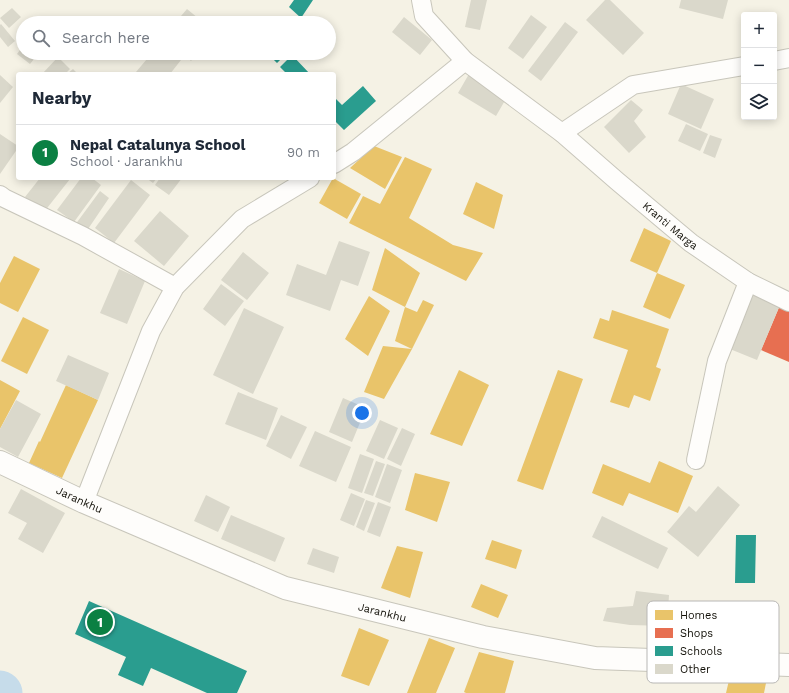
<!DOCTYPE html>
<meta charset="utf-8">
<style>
:root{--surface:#fff;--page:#f6f6f7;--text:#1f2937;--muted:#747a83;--line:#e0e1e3;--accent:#0b8043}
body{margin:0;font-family:"Work Sans",sans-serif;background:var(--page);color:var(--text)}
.controls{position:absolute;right:12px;top:12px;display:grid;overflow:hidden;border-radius:4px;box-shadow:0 2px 10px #0003}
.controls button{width:36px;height:36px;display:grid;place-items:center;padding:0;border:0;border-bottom:1px solid var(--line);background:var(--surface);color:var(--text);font:20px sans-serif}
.you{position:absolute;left:362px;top:413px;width:14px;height:14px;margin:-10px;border:3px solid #fff;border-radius:50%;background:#1a73e8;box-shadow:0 0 0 6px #1a73e833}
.badge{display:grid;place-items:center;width:26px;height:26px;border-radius:50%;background:var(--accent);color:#fff;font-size:13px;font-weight:700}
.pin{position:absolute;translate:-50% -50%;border:2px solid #fff;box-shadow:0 1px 4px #0006}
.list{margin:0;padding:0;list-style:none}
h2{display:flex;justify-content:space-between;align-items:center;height:52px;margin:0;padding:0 16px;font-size:17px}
h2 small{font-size:13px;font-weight:400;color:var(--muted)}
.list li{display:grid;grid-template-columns:26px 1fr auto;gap:12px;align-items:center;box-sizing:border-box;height:56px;padding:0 16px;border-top:1px solid var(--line)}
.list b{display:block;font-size:15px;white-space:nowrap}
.list p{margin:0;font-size:13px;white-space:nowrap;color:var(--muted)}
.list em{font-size:13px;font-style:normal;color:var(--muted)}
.icon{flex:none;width:22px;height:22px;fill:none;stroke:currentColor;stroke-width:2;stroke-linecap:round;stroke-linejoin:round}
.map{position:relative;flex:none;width:789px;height:693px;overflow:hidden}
.search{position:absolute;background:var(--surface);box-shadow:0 2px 10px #0003;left:16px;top:16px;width:320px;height:44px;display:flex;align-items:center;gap:10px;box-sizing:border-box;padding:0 14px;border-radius:22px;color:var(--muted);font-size:15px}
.panel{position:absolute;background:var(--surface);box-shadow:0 2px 10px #0003;left:16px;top:72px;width:320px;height:108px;border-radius:4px}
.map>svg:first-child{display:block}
.homes{fill:#e9c46a}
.shops{fill:#e76f51}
.schools{fill:#2a9d8f}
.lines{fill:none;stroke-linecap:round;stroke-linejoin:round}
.river{stroke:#c6dcea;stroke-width:43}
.building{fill:#dad8cb}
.street-casing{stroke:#c8c6bb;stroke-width:20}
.secondary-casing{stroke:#c8c6bb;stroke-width:24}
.street{stroke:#fefdfb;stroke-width:18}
.secondary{stroke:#fefdfb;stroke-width:22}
.labels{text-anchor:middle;stroke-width:4;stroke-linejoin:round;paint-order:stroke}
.street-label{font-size:11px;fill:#121008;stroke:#fff}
.key{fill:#fff;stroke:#b8b7b5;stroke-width:1}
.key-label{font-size:11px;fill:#121008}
</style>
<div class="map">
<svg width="789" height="693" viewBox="0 0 789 693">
<rect width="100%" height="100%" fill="#f5f2e5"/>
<!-- homes -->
<path class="homes" d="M 374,146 L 402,157 L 385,189 L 350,168 Z
M 405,157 L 432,169 L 409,218 L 453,245 L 483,253 L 466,281 L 349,223 L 363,196 L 380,204 Z
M 333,178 L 361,194 L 347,219 L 319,203 Z
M 476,182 L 503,195 L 494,229 L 463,214 Z
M 644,228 L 671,241 L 657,273 L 630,261 Z
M 385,248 L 420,273 L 405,307 L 417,312 L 423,300 L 434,305 L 412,349 L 384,399 L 364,392 L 383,346 L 412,349 L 395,341 L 405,307 L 372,290 Z
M 14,256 L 40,269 L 18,312 L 0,303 L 0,283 Z
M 657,273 L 685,285 L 670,319 L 643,307 Z
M 369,296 L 390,311 L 368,356 L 345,339 Z
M 612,310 L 669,329 L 656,367 L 661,369 L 650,401 L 634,395 L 629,408 L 610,402 L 628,350 L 593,338 L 600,318 L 609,321 Z
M 23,317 L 49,330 L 27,374 L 1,361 Z
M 459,370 L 489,385 L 462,446 L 430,434 Z
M 558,370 L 583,379 L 543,490 L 517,481 Z
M 0,380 L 20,391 L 0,429 Z
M 66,385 L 98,400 L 62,478 L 29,463 L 39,441 L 40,442 Z
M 659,461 L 693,476 L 678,513 L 629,493 L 623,506 L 592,493 L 603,464 L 650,483 Z
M 415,473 L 450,482 L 437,522 L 405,510 Z
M 492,540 L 522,550 L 516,569 L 485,559 Z
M 397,546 L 423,552 L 410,598 L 381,588 Z
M 481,584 L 508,595 L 498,618 L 471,607 Z
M 359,628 L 389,640 L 369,686 L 341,676 Z
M 429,638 L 455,648 L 436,693 L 407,693 Z
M 479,652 L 514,661 L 505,693 L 466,693 L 464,692 Z
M 768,673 L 764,693 L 726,693 L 730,676 Z"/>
<!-- shops -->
<path class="shops" d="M 780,305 L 789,308 L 789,362 L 761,350 Z"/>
<!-- schools -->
<path class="schools" d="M 294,0 L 313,0 L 301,18 L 289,7 Z
M 267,53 L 287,53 L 277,63 Z
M 292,55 L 310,74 L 287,74 L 280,67 Z
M 363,86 L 376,101 L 344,130 L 334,120 L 334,97 L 342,105 Z
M 736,535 L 756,535 L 755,583 L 735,583 Z
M 89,601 L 247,671 L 237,693 L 207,693 L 151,668 L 143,686 L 118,675 L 126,657 L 75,634 Z"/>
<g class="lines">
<!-- river -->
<path class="river" d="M 0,692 L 1,693"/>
</g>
<!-- building -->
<path class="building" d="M 471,0 L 487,0 L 480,30 L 465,27 Z
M 605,0 L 610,0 L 644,33 L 623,55 L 586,20 Z
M 681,0 L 728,0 L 723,19 L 679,8 Z
M 12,8 L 21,17 L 9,28 L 0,18 Z
M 187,9 L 204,23 L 175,23 Z
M 531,15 L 547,27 L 523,59 L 508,48 Z
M 404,17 L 432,40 L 420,55 L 392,32 Z
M 565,22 L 578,32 L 541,81 L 528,71 Z
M 1,24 L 15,41 L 8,47 L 0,37 L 0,25 Z
M 23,46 L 23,53 L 39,53 L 30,64 L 17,54 Z
M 152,53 L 172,53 L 181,60 L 170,74 L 138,74 L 136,72 Z
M 182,53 L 198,53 L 191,61 Z
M 58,57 L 70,69 L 65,74 L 42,74 Z
M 73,69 L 78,74 L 67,74 Z
M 469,74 L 507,97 L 496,116 L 458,93 Z
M 0,75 L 13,87 L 0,103 Z
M 681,84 L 714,99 L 701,129 L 668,114 Z
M 631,100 L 643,110 L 634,121 L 646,137 L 629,153 L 604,127 Z
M 686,124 L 708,134 L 700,151 L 678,141 Z
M 0,134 L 18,146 L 18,148 L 0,174 Z
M 710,135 L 722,139 L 715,158 L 703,153 Z
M 40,178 L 68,178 L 70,179 L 44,212 L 25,197 Z
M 81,178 L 92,178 L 101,185 L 74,222 L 57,210 Z
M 146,178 L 157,178 L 153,183 Z
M 160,178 L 182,178 L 169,195 L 155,185 Z
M 131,180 L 150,195 L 114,243 L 95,228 Z
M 100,191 L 109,198 L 86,232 L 75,225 Z
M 160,211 L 189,236 L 164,266 L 134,241 Z
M 339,241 L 370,252 L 358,286 L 341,280 L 330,311 L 286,295 L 297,264 L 326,275 Z
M 243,252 L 269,273 L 247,300 L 221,280 Z
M 119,269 L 145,281 L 127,324 L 100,313 Z
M 221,284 L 244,301 L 225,326 L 203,309 Z
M 748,291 L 780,305 L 757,360 L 725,347 Z
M 244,308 L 284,327 L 253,394 L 213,375 Z
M 68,355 L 109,373 L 98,400 L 56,381 Z
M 238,392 L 278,408 L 266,440 L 225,424 Z
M 343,398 L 366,408 L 352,442 L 329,432 Z
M 16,400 L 41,414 L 18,457 L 0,447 L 0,429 Z
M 281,415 L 307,427 L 291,459 L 266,446 Z
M 380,420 L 398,428 L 384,459 L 366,451 Z
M 402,428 L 415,434 L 401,466 L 387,459 Z
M 315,431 L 351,447 L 336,482 L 299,466 Z
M 360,454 L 374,459 L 362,493 L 348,488 Z
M 376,461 L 385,464 L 373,496 L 364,493 Z
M 387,464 L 402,470 L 390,503 L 375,497 Z
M 718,486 L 740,505 L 698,557 L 667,532 L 689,506 L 696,512 Z
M 21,489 L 65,513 L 43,553 L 18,539 L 27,523 L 8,513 Z
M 351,493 L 365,499 L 354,526 L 340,520 Z
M 206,495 L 230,507 L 218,532 L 194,521 Z
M 366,500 L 375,503 L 364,531 L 356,527 Z
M 378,502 L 391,507 L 380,537 L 367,532 Z
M 231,515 L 285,538 L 275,562 L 221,539 Z
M 602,516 L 668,548 L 658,569 L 592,537 Z
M 313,548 L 339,557 L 334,573 L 307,564 Z
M 636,591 L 669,595 L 667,626 L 630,625 L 603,621 L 607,608 L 633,606 Z"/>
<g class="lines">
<defs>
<g id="street">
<path d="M 421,0 L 424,16 L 465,61"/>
<path d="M 774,61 L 789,58"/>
<path d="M 562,133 L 633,85 L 744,66"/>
<path id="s1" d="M 334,164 L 353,152 L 465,61 L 562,133 L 617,181 L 691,243 L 748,282 L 789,302"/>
<path d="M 0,195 L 4,198 L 83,236 L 175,287"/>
<path d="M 696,460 L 717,361 L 748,282"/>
<path d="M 84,502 L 151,331 L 175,287 L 242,219 L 310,178"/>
</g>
<g id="secondary">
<path id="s2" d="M 0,462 L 84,502 L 285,588 L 483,637 L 595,658 L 789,665"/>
</g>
</defs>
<!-- street casing -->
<use href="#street" class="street-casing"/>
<!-- secondary casing -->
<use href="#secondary" class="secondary-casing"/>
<!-- street -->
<use href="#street" class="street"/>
<!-- secondary -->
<use href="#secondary" class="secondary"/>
</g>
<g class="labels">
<!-- street labels -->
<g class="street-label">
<text dy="4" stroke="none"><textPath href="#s1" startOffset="430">Kranti Marga</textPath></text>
<text dy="4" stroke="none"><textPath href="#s2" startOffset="88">Jarankhu</textPath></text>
<text dy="4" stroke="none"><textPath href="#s2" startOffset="412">Jarankhu</textPath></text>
</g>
</g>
<!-- legend -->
<rect x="647" y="601" width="132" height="82" rx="6" class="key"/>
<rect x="655" y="610" width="18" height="10" fill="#e9c46a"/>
<rect x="655" y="628" width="18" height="10" fill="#e76f51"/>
<rect x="655" y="646" width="18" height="10" fill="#2a9d8f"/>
<rect x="655" y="664" width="18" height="10" fill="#dad8cb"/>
<g class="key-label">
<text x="680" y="619">Homes</text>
<text x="680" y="637">Shops</text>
<text x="680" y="655">Schools</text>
<text x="680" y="673">Other</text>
</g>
</svg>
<div class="controls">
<button>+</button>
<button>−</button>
<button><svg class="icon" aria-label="layers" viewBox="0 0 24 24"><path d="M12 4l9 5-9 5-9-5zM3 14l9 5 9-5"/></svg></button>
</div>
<div class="you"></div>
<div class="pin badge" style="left:100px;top:622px">1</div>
<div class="search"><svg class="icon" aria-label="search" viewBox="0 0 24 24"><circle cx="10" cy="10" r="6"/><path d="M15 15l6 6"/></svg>Search here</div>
<section class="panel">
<h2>Nearby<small></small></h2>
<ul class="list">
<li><span class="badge">1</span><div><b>Nepal Catalunya School</b><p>School · Jarankhu</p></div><em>90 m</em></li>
</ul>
</section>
</div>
